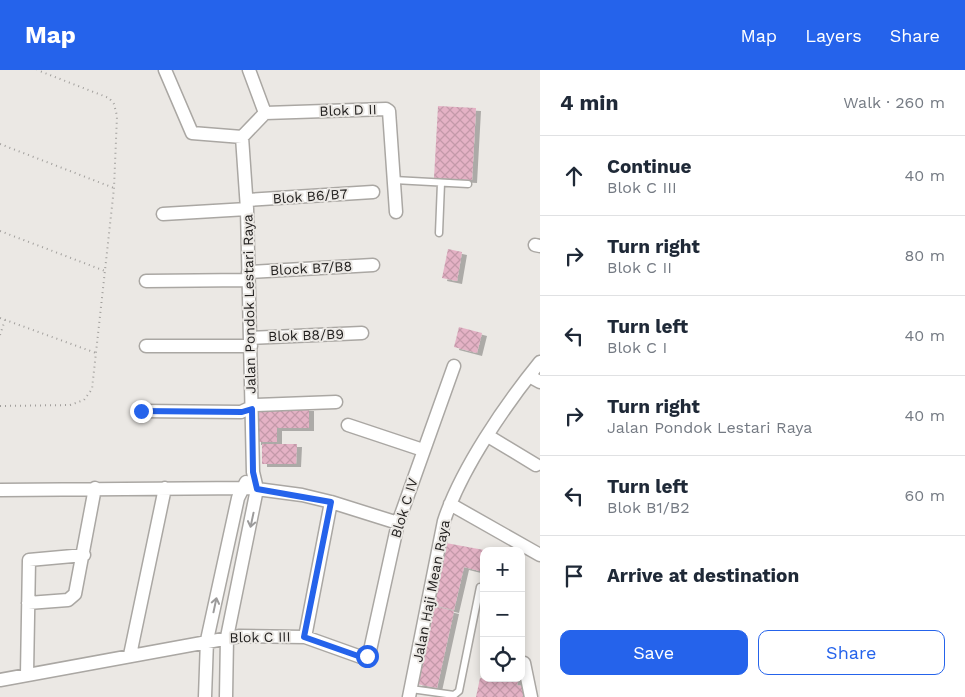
<!DOCTYPE html>
<meta charset="utf-8">
<style>
:root{--surface:#fff;--page:#f6f6f7;--text:#1f2937;--muted:#747a83;--line:#e0e1e3;--accent:#2563eb}
body{margin:0;font-family:"Work Sans",sans-serif;background:var(--page);color:var(--text)}
.controls{position:absolute;right:15px;bottom:15px;display:grid;overflow:hidden;border-radius:10px;box-shadow:0 2px 8px #0003}
.controls button{width:45px;height:45px;display:grid;place-items:center;padding:0;border:0;border-bottom:1px solid var(--line);background:var(--surface);color:var(--text);font:25px sans-serif}
.stop{position:absolute;width:15px;height:15px;margin:-11px;border:4px solid #2563eb;border-radius:50%;background:#fff}
.stop.end{background:#2563eb;border-color:#fff;box-shadow:0 1px 5px #0008}
.list{margin:0;padding:0;list-style:none}
h2{display:flex;justify-content:space-between;align-items:center;height:65px;margin:0;padding:0 20px;font-size:21px}
h2 small{font-size:16px;font-weight:400;color:var(--muted)}
.list li{display:grid;grid-template-columns:32px 1fr auto;gap:15px;align-items:center;box-sizing:border-box;height:80px;padding:0 20px;border-top:1px solid var(--line)}
.list b{display:block;font-size:19px;white-space:nowrap}
.list p{margin:0;font-size:16px;white-space:nowrap;color:var(--muted)}
.list em{font-size:16px;font-style:normal;color:var(--muted)}
.actions{display:flex;gap:10px;padding:15px 20px}
.actions a{flex:1;padding:11px 0;border:1px solid var(--accent);border-radius:10px;text-align:center;font-size:18px;color:var(--accent)}
.actions .main{background:var(--accent);color:#fff}
.icon{flex:none;width:28px;height:28px;fill:none;stroke:currentColor;stroke-width:2;stroke-linecap:round;stroke-linejoin:round}
.map{position:relative;flex:none;width:540px;height:627px;overflow:hidden}
header{display:flex;align-items:center;gap:30px;box-sizing:border-box;height:70px;padding:0 25px;background:var(--accent);color:#fff}
header strong{font-size:24px}
nav{display:flex;gap:28px;margin-inline-start:auto;font-size:18px}
main{display:flex}
aside{flex:1;background:var(--surface)}
.map>svg:first-child{display:block}
.building{fill:url(#building-cross-hatch);filter:url(#shadow)}
.lines{fill:none;stroke-linecap:round;stroke-linejoin:round}
.service-casing{stroke:#aaa7a3;stroke-width:9}
.minor-casing{stroke:#aaa7a3;stroke-width:15}
.path{stroke:#a19f9c;stroke-width:2;stroke-dasharray:1 4;stroke-linecap:butt}
.service{stroke:#fff;stroke-width:6}
.minor{stroke:#fff;stroke-width:12}
.oneway{stroke:#9c9b9b}
.route{stroke:#2563eb;stroke-width:6}
.labels{text-anchor:middle;stroke-width:4;stroke-linejoin:round;paint-order:stroke}
.street-label{font-size:14px;fill:#232120;stroke:#ebe8e4}
</style>
<header>
<strong>Map</strong>
<nav><a>Map</a><a>Layers</a><a>Share</a></nav>
</header>
<main>
<div class="map">
<svg width="540" height="627" viewBox="0 0 540 627">
<defs>
<pattern id="building-cross-hatch" width="8" height="8" patternUnits="userSpaceOnUse" patternTransform="scale(1.25)"><rect width="8" height="8" fill="#e4b2c5"/><path d="M0 0l8 8M0 8l8-8" fill="none" stroke="#c399a9"/></pattern>
<filter id="shadow"><feDropShadow dx="5" dy="3" stdDeviation="0" flood-color="#0004"/></filter>
</defs>
<rect width="100%" height="100%" fill="#ebe8e4"/>
<!-- building -->
<path class="building" d="M 438,36 L 476,38 L 472,110 L 434,108 Z
M 448,179 L 462,182 L 457,211 L 442,208 Z
M 459,257 L 482,263 L 477,283 L 454,277 Z
M 256,337 L 309,338 L 309,358 L 277,358 L 277,372 L 256,372 Z
M 262,374 L 297,374 L 296,394 L 262,394 Z
M 446,473 L 484,480 L 484,502 L 464,497 L 454,540 L 433,535 Z
M 433,536 L 454,541 L 437,618 L 417,614 Z
M 480,608 L 502,612 L 502,608 L 519,608 L 517,615 L 525,617 L 523,627 L 476,627 Z"/>
<g class="lines">
<defs>
<path id="service" d="M 394,110 L 468,114
M 439,163 L 441,113
M 411,619 L 454,625 L 459,621 L 480,517"/>
<path id="minor" d="M 165,0 L 192,63 L 242,67
M 249,0 L 265,43
M 265,43 L 386,39 L 389,41 L 396,142
M 242,67 L 265,43
M 247,130 L 373,122
M 163,144 L 247,139
M 535,175 L 540,176
M 248,202 L 373,195
M 146,211 L 248,210
M 251,268 L 362,263
M 146,276 L 251,276
M 529,306 L 540,312
M 141,341 L 241,342 L 256,335 L 336,332
M 348,355 L 423,380
M 488,366 L 536,395
M 0,420 L 249,418 L 302,425 L 331,432 L 398,453
M 450,434 L 540,485
M 28,533 L 68,530 L 75,524 L 95,418
M 305,567 L 331,432
M 130,585 L 165,418
M 524,593 L 531,627
M 27,604 L 29,490 L 84,485
M 0,610 L 240,566 L 305,567 L 361,587 L 369,585 L 398,453 L 454,296
M 205,627 L 207,570 L 238,428 L 246,412
M 226,627 L 227,567 L 257,419 L 253,402 L 247,139 L 242,67
M 409,627 L 444,451 C 461,399 505,335 540,292"/>
</defs>
<!-- service casing -->
<use href="#service" class="service-casing"/>
<!-- minor casing -->
<use href="#minor" class="minor-casing"/>
<!-- path -->
<path class="path" d="M 0,74 L 114,118
M 0,161 L 105,201
M 0,248 L 96,283
M 0,265 L 5,250
M 0,336 L 70,335 L 84,330 L 92,319 L 114,118 L 117,46 L 114,34 L 109,28 L 37,0"/>
<!-- service -->
<use href="#service" class="service"/>
<!-- minor -->
<use href="#minor" class="minor"/>
</g>
<!-- one-way arrows -->
<defs><path id="oneway-shaft" d="M-6 0H5M1.5-3L5.5 0L1.5 3" fill="none" stroke-width="1.6" stroke-linecap="round" stroke-linejoin="round" transform="scale(1.25)"/></defs>
<g class="oneway">
<use href="#oneway-shaft" transform="translate(252 450) rotate(102)"/>
<use href="#oneway-shaft" transform="translate(215 535) rotate(-78)"/>
</g>
<g class="lines">
<!-- route -->
<path class="route" d="M 141,341 L 242,342 L 252,339 L 253,402 L 257,419 L 331,432 L 304,567 L 361,587 L 367,586"/>
</g>
<g class="labels">
<!-- street labels -->
<g class="street-label">
<text transform="translate(348 40) rotate(-2)" y="5">Blok D II</text>
<text transform="translate(310 126) rotate(-4)" y="5">Blok B6/B7</text>
<text transform="translate(311 198) rotate(-3)" y="5">Block B7/B8</text>
<text transform="translate(249 234) rotate(-91)" y="5">Jalan Pondok Lestari Raya</text>
<text transform="translate(306 265) rotate(-2)" y="5">Blok B8/B9</text>
<text transform="translate(404 438) rotate(-73)" y="5">Blok C IV</text>
<text transform="translate(431 521) rotate(-79)" y="5">Jalan Haji Mean Raya</text>
<text transform="translate(260 567) rotate(-1)" y="5">Blok C III</text>
</g>
</g>
</svg>
<div class="controls">
<button>+</button>
<button>−</button>
<button><svg class="icon" aria-label="locate" viewBox="0 0 24 24"><circle cx="12" cy="12" r="6"/><path d="M12 2v4M12 18v4M2 12h4M18 12h4"/></svg></button>
</div>
<div class="stop" style="left:367px;top:586px"></div>
<div class="stop end" style="left:141px;top:341px"></div>
</div>
<aside>
<h2>4 min<small>Walk · 260 m</small></h2>
<ul class="list">
<li><svg class="icon" aria-label="ahead" viewBox="0 0 24 24"><path d="M12 20V5M6 11l6-6 6 6"/></svg><div><b>Continue</b><p>Blok C III</p></div><em>40 m</em></li>
<li><svg class="icon" aria-label="right" viewBox="0 0 24 24"><path d="M7 20v-9h11M14 6l5 5-5 5"/></svg><div><b>Turn right</b><p>Blok C II</p></div><em>80 m</em></li>
<li><svg class="icon" aria-label="left" viewBox="0 0 24 24"><path d="M17 20v-9H6M10 6l-5 5 5 5"/></svg><div><b>Turn left</b><p>Blok C I</p></div><em>40 m</em></li>
<li><svg class="icon" aria-label="right" viewBox="0 0 24 24"><path d="M7 20v-9h11M14 6l5 5-5 5"/></svg><div><b>Turn right</b><p>Jalan Pondok Lestari Raya</p></div><em>40 m</em></li>
<li><svg class="icon" aria-label="left" viewBox="0 0 24 24"><path d="M17 20v-9H6M10 6l-5 5 5 5"/></svg><div><b>Turn left</b><p>Blok B1/B2</p></div><em>60 m</em></li>
<li><svg class="icon" aria-label="arrive" viewBox="0 0 24 24"><path d="M6 21V4h12l-3 4 3 4H6"/></svg><div><b>Arrive at destination</b></div></li>
</ul>
<div class="actions"><a class="main">Save</a><a>Share</a></div>
</aside>
</main>
